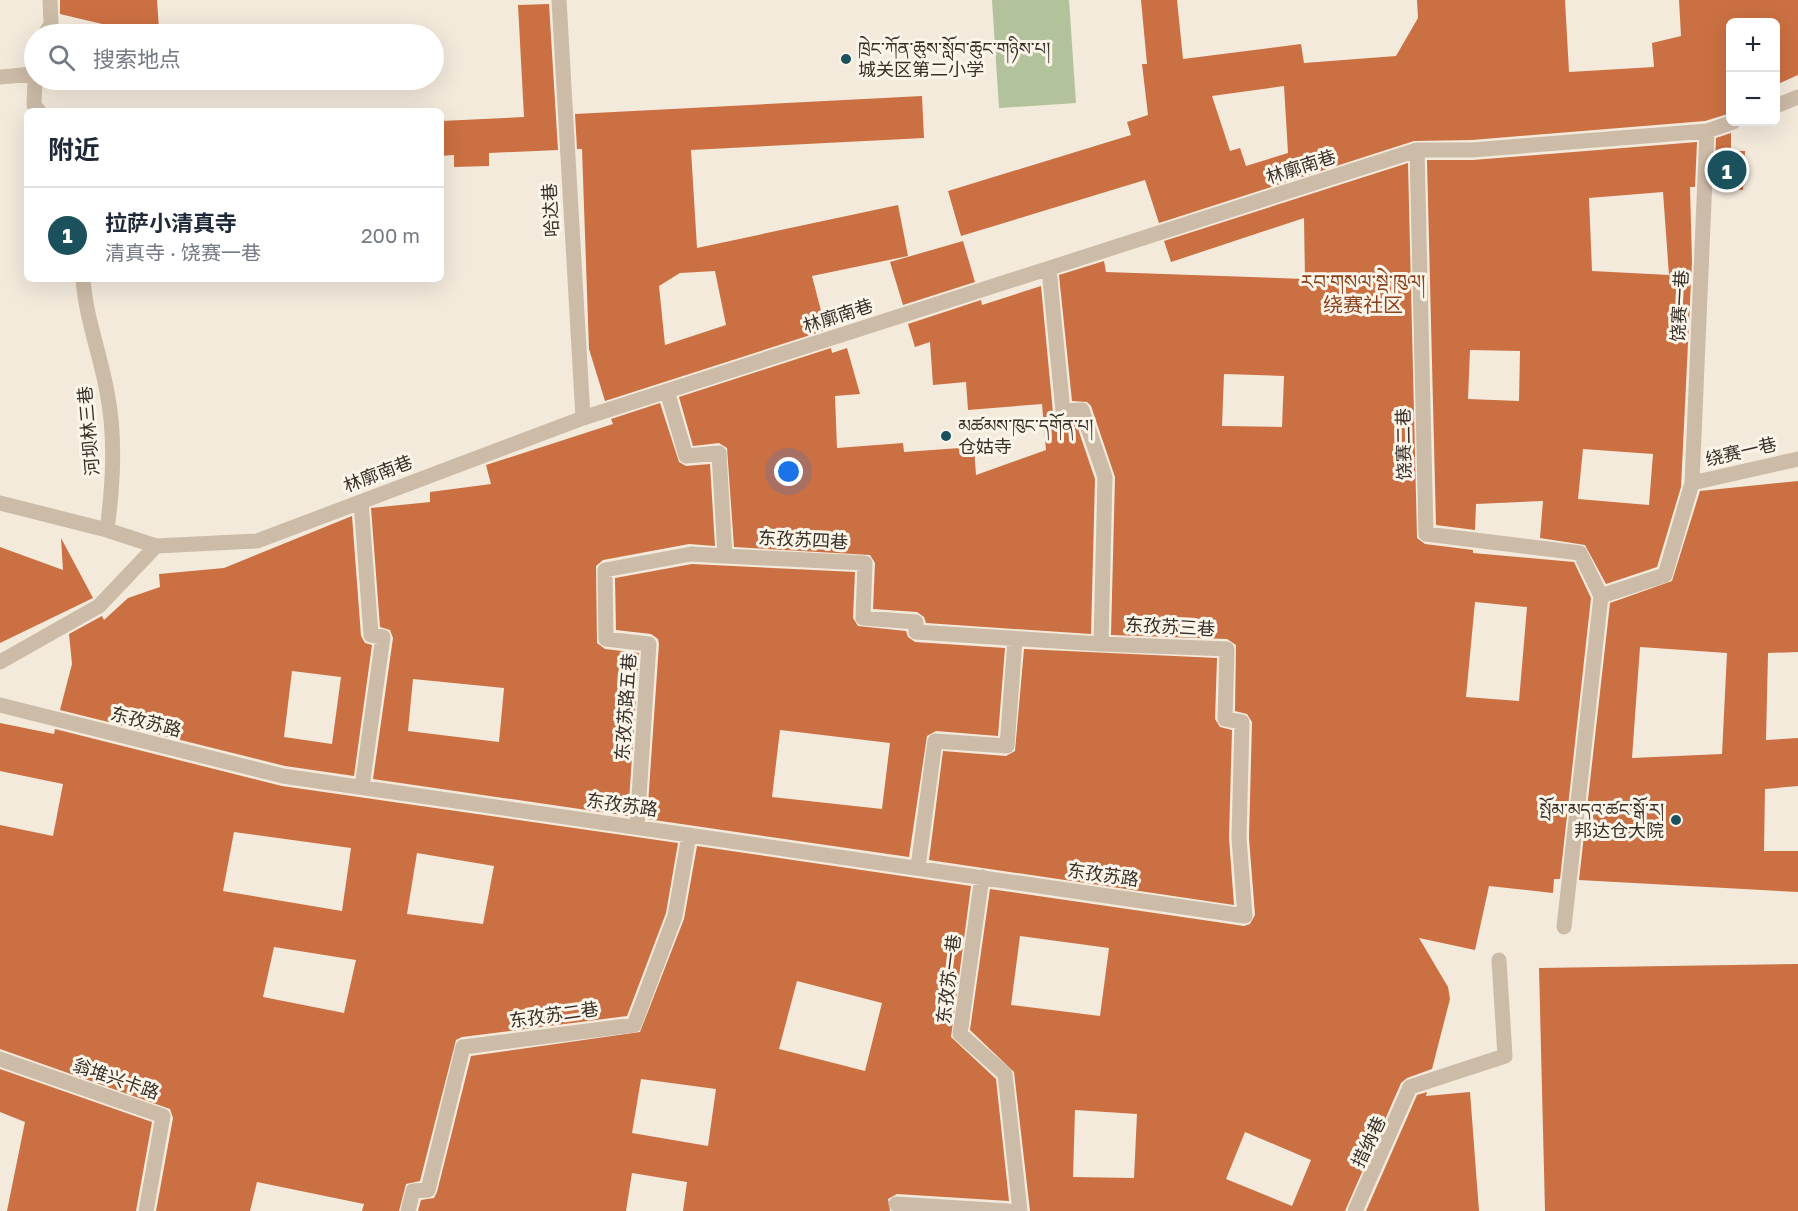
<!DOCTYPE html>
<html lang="zh">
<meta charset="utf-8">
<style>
:root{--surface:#fff;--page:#f6f6f7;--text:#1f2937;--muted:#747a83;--line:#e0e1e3;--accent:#1b515c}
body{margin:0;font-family:"Golos Text","Noto Sans SC","Noto Serif Tibetan",sans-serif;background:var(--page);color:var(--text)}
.controls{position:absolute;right:18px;top:18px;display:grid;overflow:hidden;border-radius:9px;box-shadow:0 6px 24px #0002}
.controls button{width:54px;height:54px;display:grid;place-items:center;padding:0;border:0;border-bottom:2px solid var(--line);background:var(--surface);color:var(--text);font:30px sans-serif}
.you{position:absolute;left:789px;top:472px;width:21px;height:21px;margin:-15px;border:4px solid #fff;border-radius:50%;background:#1a73e8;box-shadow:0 0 0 9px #1a73e833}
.badge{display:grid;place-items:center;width:39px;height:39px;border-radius:50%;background:var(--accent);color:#fff;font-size:20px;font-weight:700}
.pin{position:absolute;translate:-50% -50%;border:3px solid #fff;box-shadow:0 2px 6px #0006}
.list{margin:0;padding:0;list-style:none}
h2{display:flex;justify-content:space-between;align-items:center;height:78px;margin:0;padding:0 24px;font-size:26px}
h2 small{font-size:20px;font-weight:400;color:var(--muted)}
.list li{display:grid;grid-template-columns:39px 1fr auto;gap:18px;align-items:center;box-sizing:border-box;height:96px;padding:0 24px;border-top:2px solid var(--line)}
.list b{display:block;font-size:22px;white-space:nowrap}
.list p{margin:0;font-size:20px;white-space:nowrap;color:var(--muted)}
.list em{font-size:20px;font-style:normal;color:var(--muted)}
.icon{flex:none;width:33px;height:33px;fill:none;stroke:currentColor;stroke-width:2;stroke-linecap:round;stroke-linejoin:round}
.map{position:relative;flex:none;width:1798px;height:1211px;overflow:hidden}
.search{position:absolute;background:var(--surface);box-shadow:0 6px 24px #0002;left:24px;top:24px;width:420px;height:66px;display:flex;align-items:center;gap:15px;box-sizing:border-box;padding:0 21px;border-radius:33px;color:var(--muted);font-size:22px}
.panel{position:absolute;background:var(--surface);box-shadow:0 6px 24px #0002;left:24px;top:108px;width:420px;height:174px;border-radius:9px}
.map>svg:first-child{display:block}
.green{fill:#b2c39b}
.building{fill:#cb7042;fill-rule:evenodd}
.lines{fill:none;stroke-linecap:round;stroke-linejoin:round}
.minor{stroke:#ccbba7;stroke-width:15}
.poi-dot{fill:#1b515c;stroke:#faf4e9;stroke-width:2}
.labels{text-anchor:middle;stroke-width:6;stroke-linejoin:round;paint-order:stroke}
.poi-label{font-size:18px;fill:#382f28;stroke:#faf4e9;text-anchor:start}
.street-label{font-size:18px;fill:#382f28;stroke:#faf4e9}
.neighbourhood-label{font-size:20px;fill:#8b421d;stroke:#faf4e9}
</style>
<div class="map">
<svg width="1798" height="1211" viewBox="0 0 1798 1211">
<rect width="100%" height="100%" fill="#f3eadc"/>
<!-- green -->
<path class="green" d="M 992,0 L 1069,0 L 1076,103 L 999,108 Z"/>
<!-- building -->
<path class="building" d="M 60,0 L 157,0 L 159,29 L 119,28 L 60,14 Z
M 1141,0 L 1177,0 L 1183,59 L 1301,44 L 1304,63 L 1396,56 L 1418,18 L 1417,0 L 1565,0 L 1569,72 L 1654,67 L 1652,43 L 1681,36 L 1679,0 L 1798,0 L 1798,75 L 1776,85 L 1776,22 L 1731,22 L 1731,113 L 1705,121 L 1472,140 L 1414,141 L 1159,223 L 1145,180 L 961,236 L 948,191 L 1131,135 L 1127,122 L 1148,115 L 1142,64 L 1147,64 ZM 1284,86 L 1288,153 L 1246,166 L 1240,148 L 1230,151 L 1212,96 Z
M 549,4 L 558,150 L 489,153 L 489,166 L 454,167 L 454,155 L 441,156 L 441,121 L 524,117 L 518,5 Z
M 922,96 L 924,138 L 691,150 L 697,248 L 898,205 L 908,256 L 812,276 L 826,330 L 605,401 L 589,349 L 582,149 L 577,149 L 575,114 ZM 715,271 L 726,325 L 665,345 L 659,286 L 680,273 Z
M 1731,133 L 1731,151 L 1745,151 L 1743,190 L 1714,188 L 1716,138 Z
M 1697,142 L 1695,187 L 1690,187 L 1692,261 L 1681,487 L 1657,567 L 1606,584 L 1585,545 L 1540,538 L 1543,501 L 1476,504 L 1475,530 L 1436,525 L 1427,160 L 1473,160 ZM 1663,192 L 1669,275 L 1592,271 L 1589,198 ZM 1470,350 L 1520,351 L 1519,401 L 1468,399 ZM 1583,449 L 1653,454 L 1649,505 L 1578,499 Z
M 1408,163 L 1417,538 L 1425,544 L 1473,550 L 1473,553 L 1574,562 L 1591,598 L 1560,879 L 1554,879 L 1553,893 L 1489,886 L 1475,950 L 1419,938 L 1448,987 L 1450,999 L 1432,1069 L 1407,1078 L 1401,1083 L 1345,1211 L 1030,1211 L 1014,1072 L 970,1030 L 990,889 L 1244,926 L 1250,924 L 1255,915 L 1249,838 L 1252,722 L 1247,714 L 1235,711 L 1236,645 L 1227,639 L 1111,635 L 1115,477 L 1091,406 L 1087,402 L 1072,401 L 1059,275 L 1104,261 L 1106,272 L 1305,279 L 1304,218 L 1171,262 L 1164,241 ZM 1224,374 L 1284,376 L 1282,427 L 1222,426 ZM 1475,602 L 1527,607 L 1519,701 L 1466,697 ZM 1020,936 L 1109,948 L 1100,1016 L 1011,1005 ZM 1075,1110 L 1137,1114 L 1134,1178 L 1073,1177 ZM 1245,1132 L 1311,1160 L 1292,1206 L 1226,1179 Z
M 963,241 L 975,282 L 903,305 L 890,262 Z
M 1041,286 L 1053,413 L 1059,420 L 1075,420 L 1095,479 L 1091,634 L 926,623 L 924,617 L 917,612 L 873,609 L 875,563 L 870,555 L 734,547 L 727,448 L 719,443 L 693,446 L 679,397 L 831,348 L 832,353 L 847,348 L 860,394 L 835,396 L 837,448 L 903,443 L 904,452 L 974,447 L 976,475 L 1046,450 L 1042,404 L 968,410 L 966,382 L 933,385 L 930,342 L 915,347 L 908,324 L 981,300 L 982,305 Z
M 660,403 L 679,462 L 686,466 L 710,464 L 715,546 L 689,544 L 603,560 L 596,566 L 597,643 L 605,649 L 639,653 L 628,816 L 373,779 L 393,638 L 390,630 L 380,627 L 371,508 L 430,502 L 430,492 L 491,484 L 486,465 L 613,424 L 611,419 ZM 413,679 L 504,688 L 499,742 L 408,731 Z
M 1798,481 L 1798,652 L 1768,653 L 1766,740 L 1798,738 L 1798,786 L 1765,789 L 1764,851 L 1798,851 L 1798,892 L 1579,880 L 1610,603 L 1672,581 L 1700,491 ZM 1640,647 L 1727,653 L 1722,754 L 1632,758 Z
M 352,516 L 361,636 L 365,643 L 372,645 L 354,776 L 285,766 L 60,710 L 72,664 L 69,634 L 102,616 L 104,620 L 128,598 L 160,587 L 159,574 L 224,568 ZM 292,671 L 341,677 L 332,744 L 284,737 Z
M 61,538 L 93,598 L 0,643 L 0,547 L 63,570 Z
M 692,564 L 855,572 L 853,618 L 858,626 L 906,631 L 908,637 L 915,642 L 1005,648 L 998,736 L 936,731 L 927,736 L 909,857 L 647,819 L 659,644 L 658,639 L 651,634 L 616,630 L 615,578 ZM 780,730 L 890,743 L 882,809 L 772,797 Z
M 1024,649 L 1217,658 L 1215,719 L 1220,727 L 1232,730 L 1229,838 L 1234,905 L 929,860 L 943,751 L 1006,756 L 1015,751 Z
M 0,723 L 54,734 L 55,729 L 282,786 L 678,843 L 666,913 L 627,1016 L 462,1037 L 456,1040 L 420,1181 L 406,1184 L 399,1211 L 362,1211 L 364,1204 L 257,1182 L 250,1211 L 156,1211 L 173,1118 L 170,1109 L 0,1049 L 0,825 L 53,836 L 63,784 L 0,771 ZM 234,832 L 351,848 L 342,911 L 223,891 ZM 417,853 L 494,866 L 483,924 L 407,914 ZM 274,947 L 356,960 L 344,1013 L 263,997 Z
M 697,846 L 971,886 L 951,1037 L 996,1079 L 1009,1201 L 897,1194 L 888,1199 L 890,1211 L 683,1211 L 687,1182 L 632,1173 L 626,1211 L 418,1211 L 421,1200 L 434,1198 L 437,1192 L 471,1056 L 640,1032 L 684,919 ZM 797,981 L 882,1003 L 865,1071 L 779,1049 ZM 641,1079 L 716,1089 L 708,1146 L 632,1133 Z
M 1798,964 L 1798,1211 L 1545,1211 L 1539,968 Z
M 0,1069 L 152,1122 L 136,1211 L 7,1211 L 25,1122 L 0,1112 Z
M 1427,1092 L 1426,1096 L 1470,1092 L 1479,1211 L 1366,1211 L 1417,1095 Z"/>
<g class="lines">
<!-- minor -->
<path class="minor" d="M 559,0 L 583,418
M 45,34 L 51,24 L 50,0
M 0,77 L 34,74
M 35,80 L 34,105 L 39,111
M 1776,106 L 1798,97
M 1417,150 L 1426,534 L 1580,553 L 1601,596
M 83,279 C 86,319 100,353 107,392 C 116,438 113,484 107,530 L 156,546
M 667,391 L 686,456 L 719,453 L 725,556 L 865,563 L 863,618 L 916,622 L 916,632 L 1101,644
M 1692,483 L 1798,459
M 361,502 L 371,635 L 383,637 L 362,787
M 0,503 L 107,530
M 1601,596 L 1665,575 L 1692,483 L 1707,131
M 0,662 L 99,606 L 156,546 L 257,541 L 583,418 L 1417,150 L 1472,150 L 1707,131 L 1733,122
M 0,705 L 283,776 L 1245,916 L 1239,838 L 1242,722 L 1225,719 L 1227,649 L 1101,644 L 1105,477 L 1082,410 L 1063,411 L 1049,269
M 637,827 L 649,644 L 606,639 L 605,570 L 691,554 L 725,556
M 918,867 L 935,741 L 1007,746 L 1015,640
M 982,877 L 960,1034 L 1005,1074 L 1020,1211
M 1564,927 L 1601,596
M 0,1059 L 163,1116 L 146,1211
M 896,1204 L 1008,1211
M 408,1211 L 413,1191 L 428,1190 L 463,1047 L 634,1025 L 675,916 L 689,835
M 1355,1211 L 1410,1087 L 1505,1056 L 1499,960"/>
</g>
<!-- markers -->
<g class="poi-dot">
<circle cx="846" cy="59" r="6"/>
<circle cx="946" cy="436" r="6"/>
<circle cx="1676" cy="820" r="6"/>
</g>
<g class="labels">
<!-- poi labels -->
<g class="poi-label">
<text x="858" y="55">ཁྲེང་ཀོན་ཆུས་སློབ་ཆུང་གཉིས་པ།<tspan x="858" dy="21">城关区第二小学</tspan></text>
<text x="958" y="432">མཚམས་ཁུང་དགོན་པ།<tspan x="958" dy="21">仓姑寺</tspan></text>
<text x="1664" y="816" text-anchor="end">སྤོམ་མདའ་ཚང་སྒོ་ར།<tspan x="1664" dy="21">邦达仓大院</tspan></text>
</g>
<!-- street labels -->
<g class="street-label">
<text transform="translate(1301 167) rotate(-18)" y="6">林廓南巷</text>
<text transform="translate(551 210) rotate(-93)" y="6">哈达巷</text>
<text transform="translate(1680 306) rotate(-87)" y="6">饶赛一巷</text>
<text transform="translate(838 316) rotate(-18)" y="6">林廓南巷</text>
<text transform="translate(89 431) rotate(-95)" y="6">河坝林三巷</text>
<text transform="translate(1404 444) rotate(-91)" y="6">饶赛二巷</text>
<text transform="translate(1741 452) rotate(-13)" y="6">绕赛一巷</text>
<text transform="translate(378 474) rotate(-21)" y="6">林廓南巷</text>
<text transform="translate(803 540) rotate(3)" y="6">东孜苏四巷</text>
<text transform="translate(1170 627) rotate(3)" y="6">东孜苏三巷</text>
<text transform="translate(626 707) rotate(-86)" y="6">东孜苏路五巷</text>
<text transform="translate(146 722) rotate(14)" y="6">东孜苏路</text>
<text transform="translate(622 805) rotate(8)" y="6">东孜苏路</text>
<text transform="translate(1103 875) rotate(8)" y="6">东孜苏路</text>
<text transform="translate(949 979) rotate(-83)" y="6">东孜苏一巷</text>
<text transform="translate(554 1015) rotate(-8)" y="6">东孜苏二巷</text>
<text transform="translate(116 1079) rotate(19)" y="6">翁堆兴卡路</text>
<text transform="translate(1369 1142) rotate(-64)" y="6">措纳巷</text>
</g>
<!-- neighbourhood labels -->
<g class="neighbourhood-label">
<text x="1363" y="289">རབ་གསལ་སྡེ་ཁུལ།<tspan x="1363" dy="23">绕赛社区</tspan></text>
</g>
</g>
</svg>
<div class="controls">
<button>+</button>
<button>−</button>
</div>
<div class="you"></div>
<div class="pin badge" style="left:1727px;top:170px">1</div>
<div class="search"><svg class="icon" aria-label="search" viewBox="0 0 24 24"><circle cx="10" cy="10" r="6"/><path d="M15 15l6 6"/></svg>搜索地点</div>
<section class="panel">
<h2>附近<small></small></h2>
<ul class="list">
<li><span class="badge">1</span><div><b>拉萨小清真寺</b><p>清真寺 · 饶赛一巷</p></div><em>200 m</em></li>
</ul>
</section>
</div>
